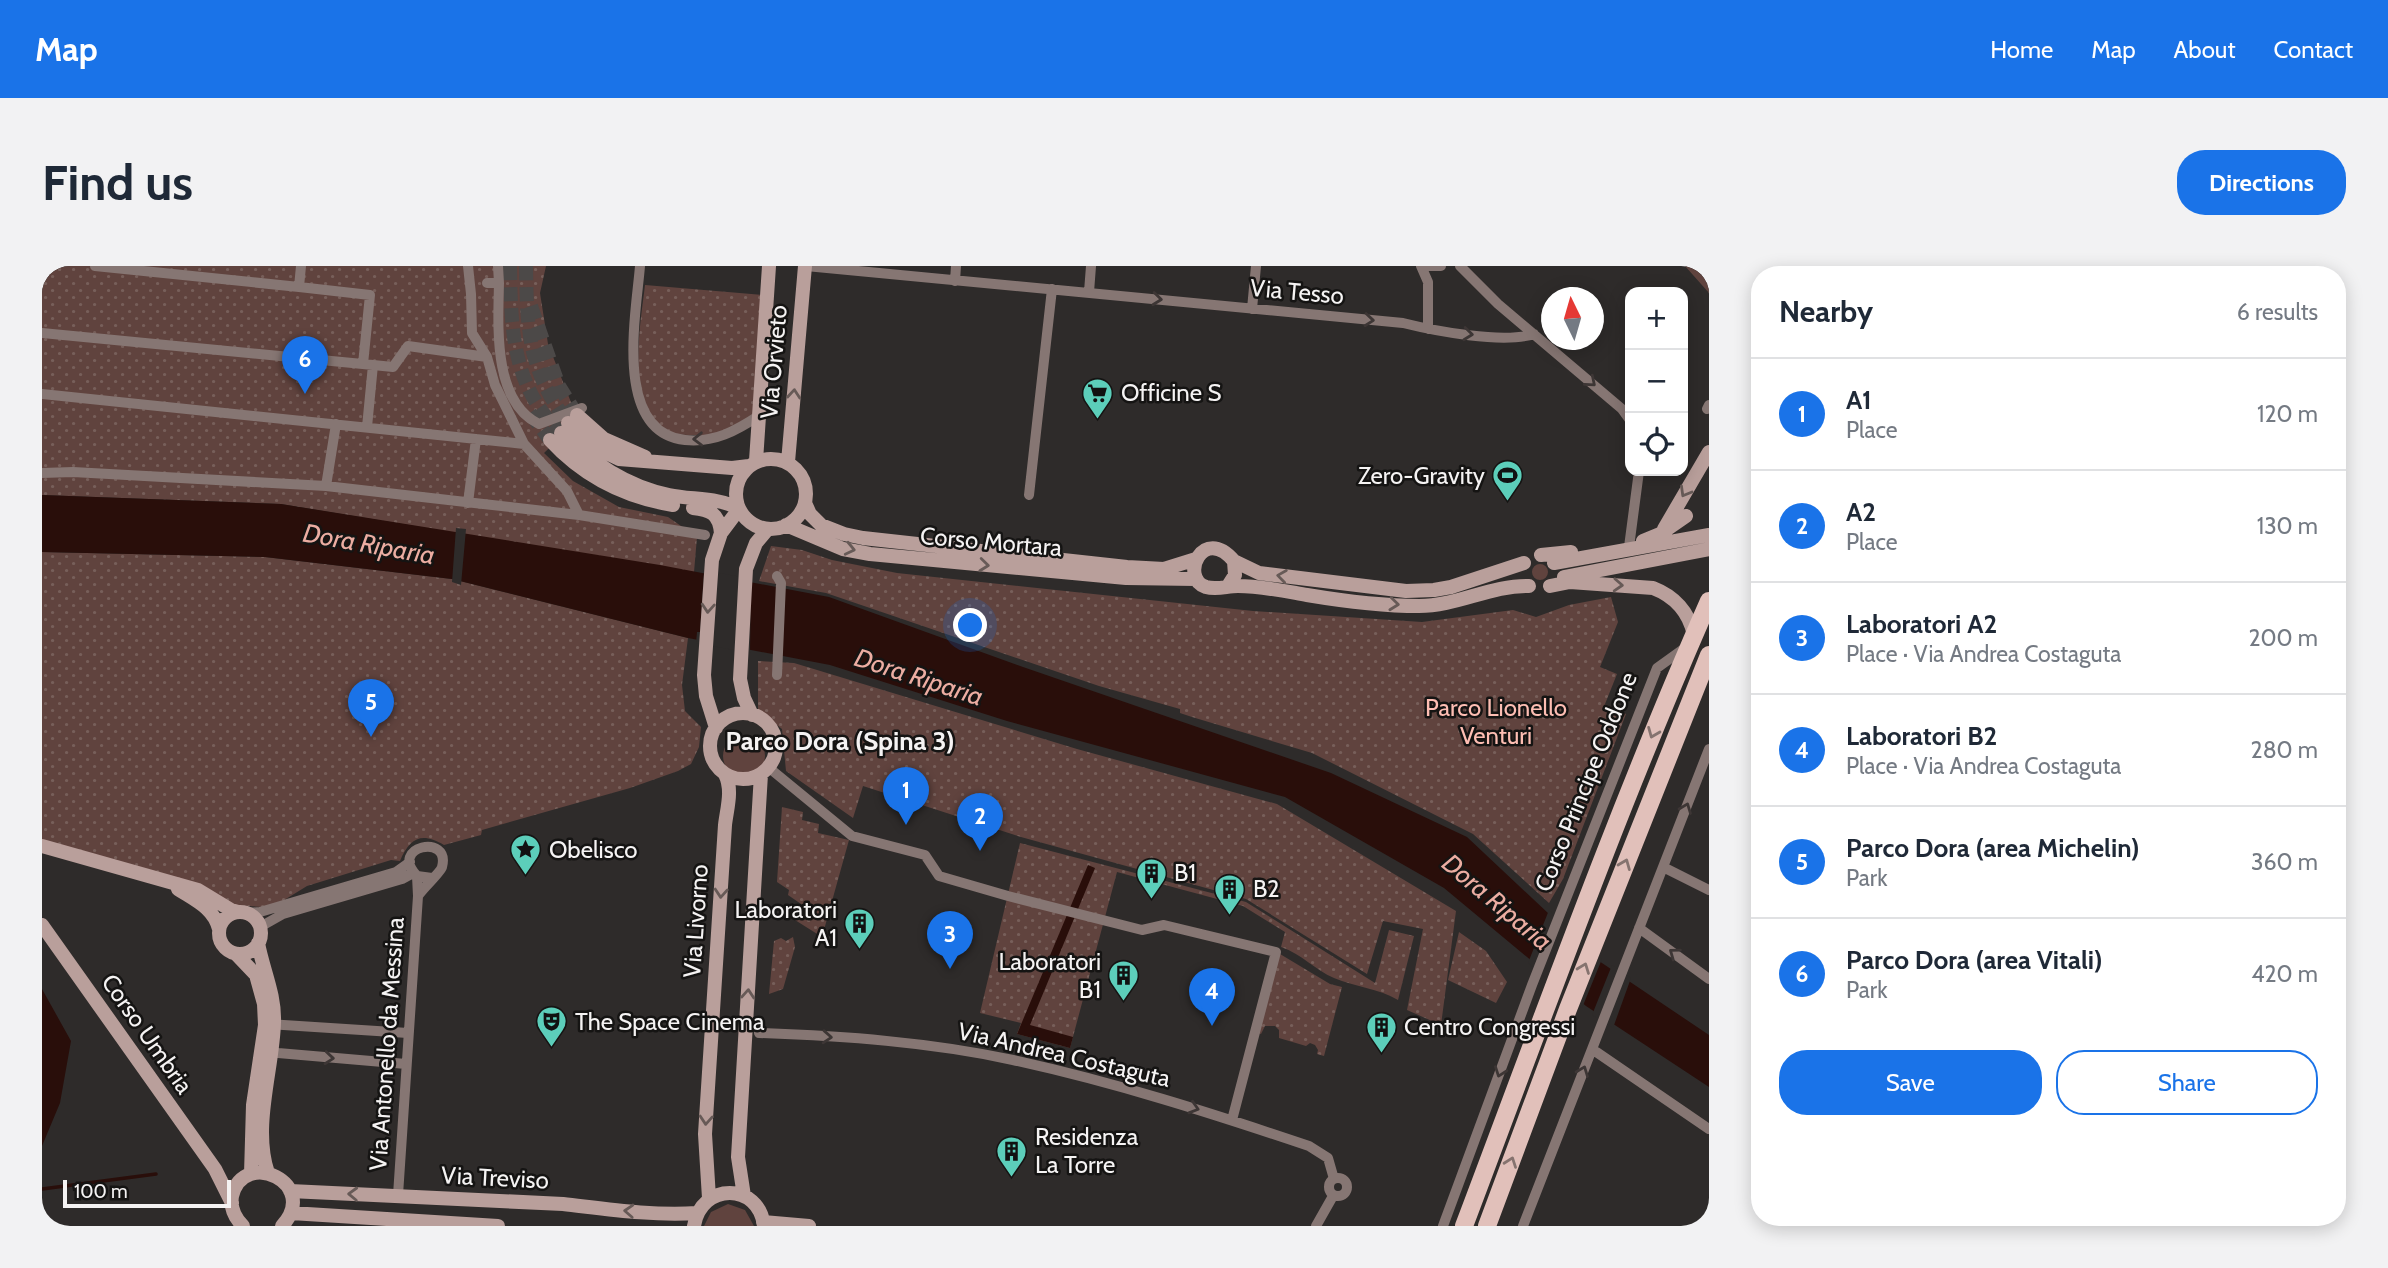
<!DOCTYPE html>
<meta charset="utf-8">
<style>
:root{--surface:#fff;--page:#f2f2f3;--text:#1f2937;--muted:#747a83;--line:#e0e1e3;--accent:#1a73e8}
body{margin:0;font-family:Cabin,sans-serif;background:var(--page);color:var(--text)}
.controls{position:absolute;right:21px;top:21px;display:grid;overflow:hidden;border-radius:14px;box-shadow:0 4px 18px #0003}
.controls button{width:63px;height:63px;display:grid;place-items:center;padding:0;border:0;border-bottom:2px solid var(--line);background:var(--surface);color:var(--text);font:35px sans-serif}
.compass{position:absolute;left:1499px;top:21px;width:63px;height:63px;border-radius:50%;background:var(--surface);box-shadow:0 4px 18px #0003;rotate:355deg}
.scale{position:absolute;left:21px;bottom:18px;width:168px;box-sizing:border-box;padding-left:7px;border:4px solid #f5f3f3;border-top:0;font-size:19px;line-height:24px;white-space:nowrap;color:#f5f3f3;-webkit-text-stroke:5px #151413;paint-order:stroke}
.you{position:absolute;left:929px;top:360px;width:24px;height:24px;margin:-18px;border:5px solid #fff;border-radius:50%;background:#1a73e8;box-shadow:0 0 0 10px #1a73e833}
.badge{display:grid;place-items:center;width:46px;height:46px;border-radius:50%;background:var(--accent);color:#fff;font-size:23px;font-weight:700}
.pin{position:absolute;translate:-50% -58px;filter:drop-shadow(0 2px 4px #0008)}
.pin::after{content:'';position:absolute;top:37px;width:24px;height:21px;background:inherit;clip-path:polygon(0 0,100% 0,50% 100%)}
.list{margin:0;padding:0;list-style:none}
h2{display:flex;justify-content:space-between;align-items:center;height:91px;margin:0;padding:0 28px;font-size:30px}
h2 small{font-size:23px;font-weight:400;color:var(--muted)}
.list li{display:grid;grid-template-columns:46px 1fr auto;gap:21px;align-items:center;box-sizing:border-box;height:112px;padding:0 28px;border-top:2px solid var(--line)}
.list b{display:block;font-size:26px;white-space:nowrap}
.list p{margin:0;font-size:23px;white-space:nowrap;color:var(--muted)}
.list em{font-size:23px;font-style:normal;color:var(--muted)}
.actions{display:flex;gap:14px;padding:21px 28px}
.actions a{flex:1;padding:16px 0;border:2px solid var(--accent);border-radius:28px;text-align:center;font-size:24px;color:var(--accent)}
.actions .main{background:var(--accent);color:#fff}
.icon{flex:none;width:38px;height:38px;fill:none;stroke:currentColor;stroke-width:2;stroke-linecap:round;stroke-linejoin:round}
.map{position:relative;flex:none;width:1667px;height:960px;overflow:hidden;border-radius:28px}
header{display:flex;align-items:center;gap:42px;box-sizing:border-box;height:98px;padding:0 35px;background:var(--accent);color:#fff}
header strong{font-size:33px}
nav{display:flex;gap:38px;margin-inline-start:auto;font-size:24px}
.intro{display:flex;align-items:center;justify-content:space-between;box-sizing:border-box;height:168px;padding:0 42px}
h1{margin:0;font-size:49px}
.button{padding:18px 32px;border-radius:28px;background:var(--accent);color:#fff;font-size:24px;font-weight:700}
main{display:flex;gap:42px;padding:0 42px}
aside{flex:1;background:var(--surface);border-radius:28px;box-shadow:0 4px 18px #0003}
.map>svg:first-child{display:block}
.green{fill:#60433e}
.park{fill:url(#park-dots)}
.water{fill:#290e0a}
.pier{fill:#2e2b2a}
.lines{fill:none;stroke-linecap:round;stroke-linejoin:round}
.stream{stroke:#290e0a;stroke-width:3.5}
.secondary-tunnel{stroke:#4c4948;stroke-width:14;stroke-dasharray:14 7;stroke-linecap:butt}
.street{stroke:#867673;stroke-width:10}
.secondary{stroke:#b99f9b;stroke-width:14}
.primary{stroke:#e1c0ba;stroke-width:18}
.oneway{stroke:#3d3635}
.oneway2{stroke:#675a57}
.oneway3{stroke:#85736f}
.labels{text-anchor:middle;stroke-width:5;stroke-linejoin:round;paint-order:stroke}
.street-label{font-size:24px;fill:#f5f3f3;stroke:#151413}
.poi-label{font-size:24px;fill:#f5f3f3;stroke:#151413;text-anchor:start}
.park-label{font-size:24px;fill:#febeb3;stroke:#151413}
.water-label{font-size:26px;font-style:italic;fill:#ecada2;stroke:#151413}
.neighbourhood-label{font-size:26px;font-weight:bold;fill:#f5f3f3;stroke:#151413}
</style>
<header>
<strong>Map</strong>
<nav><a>Home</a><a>Map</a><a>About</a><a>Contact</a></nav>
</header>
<div class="intro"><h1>Find us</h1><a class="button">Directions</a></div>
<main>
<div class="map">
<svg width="1667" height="960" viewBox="0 0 1667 960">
<defs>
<pattern id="park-dots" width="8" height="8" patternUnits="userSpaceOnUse" patternTransform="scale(1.75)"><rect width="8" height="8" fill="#60433e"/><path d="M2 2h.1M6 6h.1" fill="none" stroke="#775f5a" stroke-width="1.8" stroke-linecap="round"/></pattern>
</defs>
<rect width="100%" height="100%" fill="#2e2b2a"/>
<!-- green -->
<path class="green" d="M 1643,0 L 1667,0 L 1667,27 Z
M1490 306a8 8 0 1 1 16 0a8 8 0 1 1-16 0Z
M681 490a21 21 0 1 1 42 0a21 21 0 1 1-42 0Z
M 686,938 L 703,944 L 712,960 L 662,960 L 669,946 Z"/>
<!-- park -->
<path class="park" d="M 0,0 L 504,0 L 498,27 L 506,78 L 536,154 L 502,187 L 531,215 L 577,241 L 626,251 L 655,271 L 652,306 L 239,238 L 0,229 Z
M 603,19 L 721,29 L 714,147 C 702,154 689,163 676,168 C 668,171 657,169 649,169 C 577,171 598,63 603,19 Z
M 729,280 L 760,284 L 790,294 L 855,307 L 1211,345 L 1380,356 L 1471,344 L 1494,351 L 1527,339 L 1569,331 L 1576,356 L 1558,401 L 1575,408 L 1563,438 L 1584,448 L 1521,613 L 1507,637 L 1431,568 L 1270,487 L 1150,451 L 1138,447 L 1138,443 L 1057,420 L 784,327 L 717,315 Z
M 0,286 L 223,291 L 410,313 L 646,372 L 640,419 L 643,445 L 659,461 L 657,481 L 649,498 L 636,505 L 588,522 L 440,564 L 439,569 L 402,579 C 380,566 368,571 358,595 L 349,594 L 265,620 L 239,636 L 220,641 L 191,639 L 0,574 Z
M 716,395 L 752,397 L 1035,483 L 1235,538 L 1414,645 L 1399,759 L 1365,744 L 1381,663 L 1341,655 L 1325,708 L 1204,633 L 979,571 L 821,520 L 811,552 L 744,505 L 740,463 L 716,444 Z
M 740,541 L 761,546 L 760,554 L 777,558 L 776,567 L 807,574 L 780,671 L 753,654 L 762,640 L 746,629 L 747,624 L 735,616 Z
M 978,577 L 1204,636 L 1333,717 L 1347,664 L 1372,670 L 1356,734 C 1336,722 1313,721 1292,712 C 1273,704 1260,688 1239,681 L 1243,666 L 1201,640 L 1075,606 L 1028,782 L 975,768 L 979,757 L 938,747 Z
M 1417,666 L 1444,685 L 1465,716 L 1454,737 L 1406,714 Z
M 751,671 L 753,681 L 741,723 L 727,728 L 732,675 L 739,672 L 744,675 Z
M 1238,688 L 1288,718 L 1300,721 L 1282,790 L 1275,788 L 1276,784 L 1273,779 L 1268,777 L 1264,780 L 1237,772 L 1237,764 L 1233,760 L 1223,760 L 1219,768 L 1216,767 Z"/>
<!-- water -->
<path class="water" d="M 0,229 L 239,238 L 618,299 L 787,331 L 981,401 L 1289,507 L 1425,571 L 1557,695 L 1667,769 L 1667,821 L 1544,740 L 1402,622 L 1243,531 L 965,455 L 788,399 L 646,372 L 410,313 L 223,291 L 0,286 Z
M 1046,599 L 1053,602 L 988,759 L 1031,771 L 1028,782 L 975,768 Z
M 0,723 L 29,775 L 18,837 L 0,880 Z"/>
<!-- pier -->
<path class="pier" d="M 414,262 L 424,263 L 419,319 L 410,316 Z
M 662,304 L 709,313 L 708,387 L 654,377 L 655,366 L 658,366 Z
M 1507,644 L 1560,693 L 1540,742 L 1486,697 Z
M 1570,699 L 1589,712 L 1571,762 L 1550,749 Z"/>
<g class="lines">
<!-- stream -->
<path class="stream" d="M 0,923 L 114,908"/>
<!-- secondary-tunnel -->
<path class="secondary-tunnel" d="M 468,0 C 469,63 470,121 519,167
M 484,0 C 485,65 486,103 526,157
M 489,40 L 517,120 L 535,149
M 488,147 L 508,174"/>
<!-- street -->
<path class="street" d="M 53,0 L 257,21
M 259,0 L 257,21 L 328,29 L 321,98
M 456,0 L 457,17
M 598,0 C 594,49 571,166 643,174 C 672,177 694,165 718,149
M 764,0 L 1361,57 C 1393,65 1461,78 1492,68
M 1379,0 L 1386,16 L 1386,63
M 1385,0 L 1399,0
M 1418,0 L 1456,38 L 1580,143 L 1588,154
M 913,15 L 914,0
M 445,17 L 457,17 C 456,61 451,136 497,158 L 540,142
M 1047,26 L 1049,0
M 1210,43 L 1214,0
M 0,67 L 331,99 L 325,161
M 331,99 L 351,101 L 366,80 L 445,91
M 0,128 L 482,178 L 453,119 L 445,91 L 430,67 L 429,28 L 426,0
M 1665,143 L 1667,139
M 482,178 L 525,225 L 537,249
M 0,207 L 31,206 L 284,220 L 537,249 L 663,269
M 284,220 L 294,158
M 987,229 L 1010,23
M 426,237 L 434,173
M 1587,281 L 1597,205
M 735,409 L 739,317 L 735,310
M 726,501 L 810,570 L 883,589 L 897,610 L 966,630 L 1100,664 L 1122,659 L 1234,686 L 1190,854
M 1621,601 L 1667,624
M 376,630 C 381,622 399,606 400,601 C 409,567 346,580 375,610 L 390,612
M 205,647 L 218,646 L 354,606 L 368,596
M 218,661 L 241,648 L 360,613 L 371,607
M 1597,662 L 1667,713
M 226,758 L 366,767
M 717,767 C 801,770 888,776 971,794 C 1072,816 1169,847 1267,880 L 1286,892 L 1292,913
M 223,783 L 236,787 L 364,798
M 1550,783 L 1667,863
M1287 921a9 9 0 1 1 18 0a9 9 0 1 1-18 0Z
M 356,929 L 376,630 L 375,610
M 1274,960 L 1291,930
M 1401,960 L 1490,719 L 1615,402 L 1647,379
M 1481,960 L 1667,483"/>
<!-- secondary -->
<path class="secondary" d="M 535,149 L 562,173 L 603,191
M 526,157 L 539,171 L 556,183 L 577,193 L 690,202 L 707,200
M 519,167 C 551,197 584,220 627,229 C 650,234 677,231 697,243 L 679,267 L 670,294 L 662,409 L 664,430 L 674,462
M 508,174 C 541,210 582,231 631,239
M694 228a35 35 0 1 1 70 0a35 35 0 1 1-70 0Z
M 714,195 L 727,0
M 746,196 L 763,0
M 764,239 L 768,248 L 779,259 L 802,268 L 821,272 L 1085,301 L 1122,303 L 1154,293
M 651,242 C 668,244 677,247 679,267
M 744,259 L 801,283 L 828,288 L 1084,312 L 1154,313
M 1622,263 L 1667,186
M 1601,275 L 1618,268 L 1644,250
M 1499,289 L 1529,286
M 1192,295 L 1217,307 L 1364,325 L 1392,324 L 1409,321 L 1482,297
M 1512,297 L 1667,269
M 1522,311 L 1667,283
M 1186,320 L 1193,309 L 1192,295 C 1161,258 1137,312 1164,321 C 1175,324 1185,320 1196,320 C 1219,320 1242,325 1265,329 C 1301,335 1340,340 1377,340 C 1415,340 1449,319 1487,320
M 1508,320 L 1528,316 L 1611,322 C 1632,330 1647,346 1652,369
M668 480a33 33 0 1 1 66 0a33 33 0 1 1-66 0Z
M 710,449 L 702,432 L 698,413 L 704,303 L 714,277 L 725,264
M 0,580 L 156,624 L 189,644 L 196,646
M 136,623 C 153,634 172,642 177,663
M177 667a21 21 0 1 1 42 0a21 21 0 1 1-42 0Z
M 0,659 L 173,903 L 190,937
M 216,677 C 221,704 233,728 232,756 C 231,803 210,861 226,907
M 194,688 L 214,709 L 222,738 L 223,759 L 211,839 L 209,908
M 248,925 L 521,938 C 565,943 610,950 655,947
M 702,930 L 696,891 L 719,508
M 667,932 L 663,868 L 683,559 C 685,542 691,524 683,508
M 249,947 L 456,960
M 721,956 L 767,960
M 201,960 C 193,952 188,942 190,930 C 202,881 279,918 240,960
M 652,960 C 659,916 717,916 722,960"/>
<!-- primary -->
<path class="primary" d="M 1422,960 C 1501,751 1577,539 1667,335
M 1445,960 L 1526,743 L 1667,389"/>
</g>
<!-- one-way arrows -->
<defs><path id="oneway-chevron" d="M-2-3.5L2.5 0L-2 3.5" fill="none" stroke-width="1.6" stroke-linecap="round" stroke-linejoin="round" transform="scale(1.75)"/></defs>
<g class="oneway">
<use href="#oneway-chevron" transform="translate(1115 33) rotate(6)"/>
<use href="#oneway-chevron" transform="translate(1327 54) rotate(5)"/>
<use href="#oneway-chevron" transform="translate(1426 68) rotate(6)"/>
<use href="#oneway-chevron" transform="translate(1549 116) rotate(40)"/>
<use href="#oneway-chevron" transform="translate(656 173) rotate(179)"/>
<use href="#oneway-chevron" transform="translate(1644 542) rotate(-69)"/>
<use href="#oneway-chevron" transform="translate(1632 687) rotate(-144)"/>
<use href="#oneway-chevron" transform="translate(785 771) rotate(4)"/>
<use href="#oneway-chevron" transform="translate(287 792) rotate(5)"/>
<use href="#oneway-chevron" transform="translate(1541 805) rotate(-69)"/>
<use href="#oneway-chevron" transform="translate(1458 806) rotate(110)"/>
<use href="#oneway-chevron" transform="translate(1152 842) rotate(17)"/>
</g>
<g class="oneway2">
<use href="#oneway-chevron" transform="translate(752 128) rotate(-85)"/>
<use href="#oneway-chevron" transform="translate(1643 226) rotate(120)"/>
<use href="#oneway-chevron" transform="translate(808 283) rotate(13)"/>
<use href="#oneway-chevron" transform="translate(942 299) rotate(6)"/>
<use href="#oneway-chevron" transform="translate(1240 310) rotate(-172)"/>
<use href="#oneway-chevron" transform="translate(1576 319) rotate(3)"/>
<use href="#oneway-chevron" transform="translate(1352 338) rotate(6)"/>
<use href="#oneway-chevron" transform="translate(666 342) rotate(94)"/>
<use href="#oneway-chevron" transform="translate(679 627) rotate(94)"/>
<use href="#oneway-chevron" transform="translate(706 728) rotate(-86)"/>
<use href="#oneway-chevron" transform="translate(664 854) rotate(94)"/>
<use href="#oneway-chevron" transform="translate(311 928) rotate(-178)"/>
<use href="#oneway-chevron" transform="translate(587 945) rotate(-177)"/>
</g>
<g class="oneway3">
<use href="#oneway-chevron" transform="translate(1611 467) rotate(112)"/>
<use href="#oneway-chevron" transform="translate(1583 598) rotate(-68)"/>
<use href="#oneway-chevron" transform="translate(1542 702) rotate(-69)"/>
<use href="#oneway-chevron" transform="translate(1469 896) rotate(-70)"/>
</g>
<!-- icons -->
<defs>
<symbol id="supermarket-pin" viewBox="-11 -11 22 30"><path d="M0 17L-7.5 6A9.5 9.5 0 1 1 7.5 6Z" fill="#5cceba" stroke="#151413"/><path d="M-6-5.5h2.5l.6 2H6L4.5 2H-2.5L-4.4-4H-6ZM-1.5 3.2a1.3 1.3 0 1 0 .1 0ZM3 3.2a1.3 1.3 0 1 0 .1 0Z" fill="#111"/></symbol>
<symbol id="stadium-pin" viewBox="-11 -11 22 30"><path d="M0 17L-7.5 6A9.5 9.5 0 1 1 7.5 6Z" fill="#5cceba" stroke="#151413"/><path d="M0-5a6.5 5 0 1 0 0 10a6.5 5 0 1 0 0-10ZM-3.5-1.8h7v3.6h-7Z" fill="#111"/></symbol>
<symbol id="sight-pin" viewBox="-11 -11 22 30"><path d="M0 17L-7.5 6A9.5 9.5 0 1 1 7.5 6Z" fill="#5cceba" stroke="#151413"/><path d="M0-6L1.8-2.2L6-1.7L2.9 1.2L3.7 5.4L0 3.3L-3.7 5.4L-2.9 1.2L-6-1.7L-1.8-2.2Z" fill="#111"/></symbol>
<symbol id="building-pin" viewBox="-11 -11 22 30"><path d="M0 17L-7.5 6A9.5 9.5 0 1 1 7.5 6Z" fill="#5cceba" stroke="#151413"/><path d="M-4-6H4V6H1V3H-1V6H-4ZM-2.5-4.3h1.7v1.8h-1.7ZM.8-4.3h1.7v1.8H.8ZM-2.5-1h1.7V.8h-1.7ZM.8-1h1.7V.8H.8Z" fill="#111"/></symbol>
<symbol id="theatre-pin" viewBox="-11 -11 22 30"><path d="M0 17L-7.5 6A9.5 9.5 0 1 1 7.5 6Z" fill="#5cceba" stroke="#151413"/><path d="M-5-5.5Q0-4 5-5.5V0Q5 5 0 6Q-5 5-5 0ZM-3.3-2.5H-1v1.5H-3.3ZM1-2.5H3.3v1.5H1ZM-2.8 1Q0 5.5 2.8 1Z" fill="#111"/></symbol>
</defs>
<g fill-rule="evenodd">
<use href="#supermarket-pin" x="1038" y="110" width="35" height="47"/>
<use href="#stadium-pin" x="1448" y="192" width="35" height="47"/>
<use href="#sight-pin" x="466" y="566" width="35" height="47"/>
<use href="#building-pin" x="1092" y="590" width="35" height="47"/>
<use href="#building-pin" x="1170" y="606" width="35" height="47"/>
<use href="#building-pin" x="800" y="640" width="35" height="47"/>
<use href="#building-pin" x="1064" y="692" width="35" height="47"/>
<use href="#theatre-pin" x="492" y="738" width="35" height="47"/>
<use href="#building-pin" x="1322" y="744" width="35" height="47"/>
<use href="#building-pin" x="952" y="868" width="35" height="47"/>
</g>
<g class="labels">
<!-- street labels -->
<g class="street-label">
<text transform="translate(1255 26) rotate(5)" y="8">Via Tesso</text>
<text transform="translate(732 96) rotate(-85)" y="8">Via Orvieto</text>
<text transform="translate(949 276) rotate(5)" y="8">Corso Mortara</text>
<text transform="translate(1544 516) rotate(-68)" y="8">Corso Principe Oddone</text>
<text transform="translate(654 655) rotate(-86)" y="8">Via Livorno</text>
<text transform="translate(105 768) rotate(55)" y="8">Corso Umbria</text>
<text transform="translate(345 778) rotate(-86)" y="8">Via Antonello da Messina</text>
<text transform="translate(1022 789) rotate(13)" y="8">Via Andrea Costaguta</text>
<text transform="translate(453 912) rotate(3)" y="8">Via Treviso</text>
</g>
<!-- poi labels -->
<g class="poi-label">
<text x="1079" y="135">Officine S</text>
<text x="1443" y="218" text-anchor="end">Zero-Gravity</text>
<text x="507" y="592">Obelisco</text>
<text x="1132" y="615">B1</text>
<text x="1211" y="631">B2</text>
<text x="795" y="652" text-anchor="end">Laboratori<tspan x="795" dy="28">A1</tspan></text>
<text x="1059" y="704" text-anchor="end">Laboratori<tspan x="1059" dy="28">B1</tspan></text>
<text x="533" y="764">The Space Cinema</text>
<text x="1362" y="769">Centro Congressi</text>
<text x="993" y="879">Residenza<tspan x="993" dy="28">La Torre</tspan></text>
</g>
<!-- park labels -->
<g class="park-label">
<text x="1454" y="450">Parco Lionello<tspan x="1454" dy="28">Venturi</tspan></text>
</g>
<!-- water labels -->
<g class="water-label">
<text transform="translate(327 278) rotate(10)" y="9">Dora Riparia</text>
<text transform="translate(877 411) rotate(18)" y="9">Dora Riparia</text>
<text transform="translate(1455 636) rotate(40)" y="9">Dora Riparia</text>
</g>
<!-- neighbourhood labels -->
<g class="neighbourhood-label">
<text x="798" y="484">Parco Dora (Spina 3)</text>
</g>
</g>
</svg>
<div class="controls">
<button>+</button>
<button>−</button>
<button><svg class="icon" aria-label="locate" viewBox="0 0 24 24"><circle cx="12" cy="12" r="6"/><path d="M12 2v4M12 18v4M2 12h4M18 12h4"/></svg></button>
</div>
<svg class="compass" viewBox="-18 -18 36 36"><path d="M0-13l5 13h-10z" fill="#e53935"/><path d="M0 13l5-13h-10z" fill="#747a83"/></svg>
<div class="scale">100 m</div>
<div class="you"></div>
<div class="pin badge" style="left:864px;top:559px">1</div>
<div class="pin badge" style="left:938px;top:585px">2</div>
<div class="pin badge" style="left:908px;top:703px">3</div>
<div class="pin badge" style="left:1170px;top:760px">4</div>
<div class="pin badge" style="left:329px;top:471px">5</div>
<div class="pin badge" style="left:263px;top:128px">6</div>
</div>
<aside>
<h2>Nearby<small>6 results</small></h2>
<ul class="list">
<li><span class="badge">1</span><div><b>A1</b><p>Place</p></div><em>120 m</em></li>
<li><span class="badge">2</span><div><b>A2</b><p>Place</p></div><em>130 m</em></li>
<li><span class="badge">3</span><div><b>Laboratori A2</b><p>Place · Via Andrea Costaguta</p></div><em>200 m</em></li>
<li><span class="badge">4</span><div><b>Laboratori B2</b><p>Place · Via Andrea Costaguta</p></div><em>280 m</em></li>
<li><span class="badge">5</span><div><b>Parco Dora (area Michelin)</b><p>Park</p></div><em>360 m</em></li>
<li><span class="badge">6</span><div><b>Parco Dora (area Vitali)</b><p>Park</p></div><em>420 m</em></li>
</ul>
<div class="actions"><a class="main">Save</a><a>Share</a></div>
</aside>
</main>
